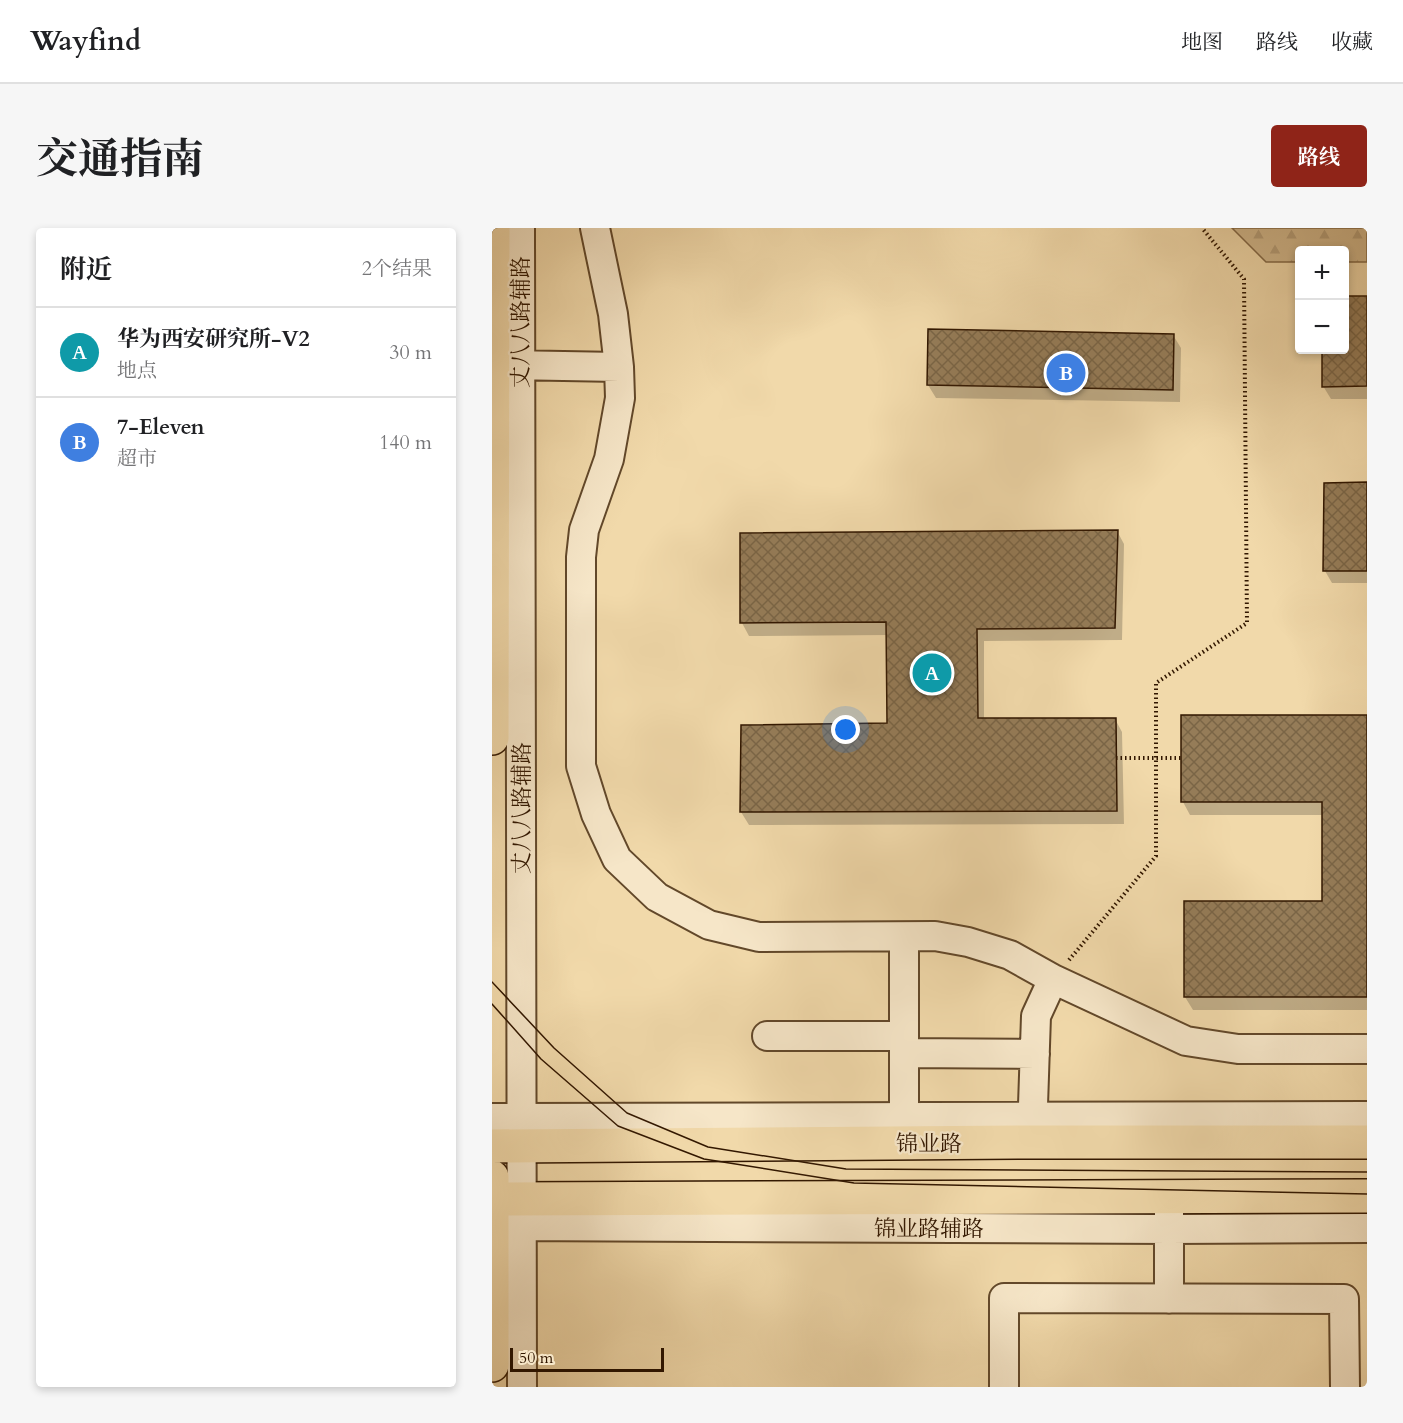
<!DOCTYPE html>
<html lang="zh">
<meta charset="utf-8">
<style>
:root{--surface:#fff;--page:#f6f6f6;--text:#202124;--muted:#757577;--line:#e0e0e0;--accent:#8f2418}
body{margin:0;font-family:Cardo,"Noto Serif SC",serif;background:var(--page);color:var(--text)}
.controls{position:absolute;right:18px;top:18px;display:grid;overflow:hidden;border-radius:6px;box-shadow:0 3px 9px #0003}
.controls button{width:54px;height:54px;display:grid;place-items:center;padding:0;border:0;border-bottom:2px solid var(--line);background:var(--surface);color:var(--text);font:30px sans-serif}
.scale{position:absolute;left:18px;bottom:15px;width:154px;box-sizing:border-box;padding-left:6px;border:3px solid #321700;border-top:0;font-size:16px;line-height:21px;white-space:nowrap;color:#321700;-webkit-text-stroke:4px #f6e6c8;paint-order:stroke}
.you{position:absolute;left:354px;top:502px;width:21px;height:21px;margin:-15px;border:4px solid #fff;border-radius:50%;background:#1a73e8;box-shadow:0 0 0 9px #1a73e833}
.badge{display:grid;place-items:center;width:39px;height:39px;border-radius:50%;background:var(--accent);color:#fff;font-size:20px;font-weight:700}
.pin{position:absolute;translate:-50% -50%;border:3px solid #fff;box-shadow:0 2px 6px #0006}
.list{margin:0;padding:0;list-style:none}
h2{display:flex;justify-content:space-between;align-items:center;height:78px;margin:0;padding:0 24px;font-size:26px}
h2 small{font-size:20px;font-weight:400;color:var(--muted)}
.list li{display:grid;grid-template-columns:39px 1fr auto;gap:18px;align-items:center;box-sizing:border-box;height:90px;padding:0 24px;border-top:2px solid var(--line)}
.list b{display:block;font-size:22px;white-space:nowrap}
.list p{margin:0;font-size:20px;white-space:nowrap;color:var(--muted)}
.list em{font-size:20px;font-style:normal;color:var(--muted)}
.map{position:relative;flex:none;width:875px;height:1159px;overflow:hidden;border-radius:6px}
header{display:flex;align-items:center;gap:36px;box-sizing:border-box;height:84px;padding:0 30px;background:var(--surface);border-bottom:2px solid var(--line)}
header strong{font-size:28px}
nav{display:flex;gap:33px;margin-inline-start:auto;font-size:21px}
.intro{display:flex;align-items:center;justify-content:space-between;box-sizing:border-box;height:144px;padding:0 36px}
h1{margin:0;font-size:42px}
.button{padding:15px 27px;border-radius:6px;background:var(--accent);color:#fff;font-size:21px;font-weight:700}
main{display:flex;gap:36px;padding:0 36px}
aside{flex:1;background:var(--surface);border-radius:6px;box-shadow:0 3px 9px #0003}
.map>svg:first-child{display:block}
.forest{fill:url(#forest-firs);stroke:#826846;stroke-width:1.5}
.shadow{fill:#0003}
.building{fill:url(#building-cross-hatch);stroke:#321700;stroke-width:1.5}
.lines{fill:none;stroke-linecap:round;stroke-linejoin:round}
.minor-casing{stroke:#62482a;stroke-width:32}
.major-casing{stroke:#321700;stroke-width:36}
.path{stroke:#321700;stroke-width:4;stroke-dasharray:1.5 3;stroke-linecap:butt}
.minor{stroke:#f6e6c8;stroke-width:28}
.major{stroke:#f1d9aa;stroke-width:33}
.tram{stroke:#321700;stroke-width:1.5}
.path-bridge{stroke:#321700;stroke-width:4;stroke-dasharray:1.5 3;stroke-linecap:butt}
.labels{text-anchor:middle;stroke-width:4.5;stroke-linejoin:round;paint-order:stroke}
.street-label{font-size:22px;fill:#321700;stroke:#f6e6c8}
</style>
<header>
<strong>Wayfind</strong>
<nav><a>地图</a><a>路线</a><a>收藏</a></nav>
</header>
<div class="intro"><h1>交通指南</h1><a class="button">路线</a></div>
<main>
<aside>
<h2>附近<small>2个结果</small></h2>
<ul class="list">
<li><span class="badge" style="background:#0f9aa8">A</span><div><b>华为西安研究所-V2</b><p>地点</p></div><em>30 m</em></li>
<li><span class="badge" style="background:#3f7fe0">B</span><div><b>7-Eleven</b><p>超市</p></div><em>140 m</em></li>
</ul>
</aside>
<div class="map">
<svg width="875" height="1159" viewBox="0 0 875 1159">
<defs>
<pattern id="forest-firs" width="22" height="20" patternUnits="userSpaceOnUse" patternTransform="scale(1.5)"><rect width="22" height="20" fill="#d1b88d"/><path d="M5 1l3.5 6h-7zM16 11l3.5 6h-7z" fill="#b49d78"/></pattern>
<pattern id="building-cross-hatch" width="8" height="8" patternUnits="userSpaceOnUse" patternTransform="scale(1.5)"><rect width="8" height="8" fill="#957c58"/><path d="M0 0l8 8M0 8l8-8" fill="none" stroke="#7a6546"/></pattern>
</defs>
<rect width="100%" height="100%" fill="#f1d9aa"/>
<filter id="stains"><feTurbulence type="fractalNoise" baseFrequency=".00333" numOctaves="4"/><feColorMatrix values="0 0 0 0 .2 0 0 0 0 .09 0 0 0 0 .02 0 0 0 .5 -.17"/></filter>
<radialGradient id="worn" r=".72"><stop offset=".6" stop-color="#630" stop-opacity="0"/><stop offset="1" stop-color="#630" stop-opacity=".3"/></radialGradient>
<!-- forest -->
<path class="forest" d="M 740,0 L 875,0 L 875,34 L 853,34 L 852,22 L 808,22 L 807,34 L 774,34 Z"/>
<!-- shadow -->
<path class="shadow" d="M 875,69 L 875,171 L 839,171 L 831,158 L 832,122 L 852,122 Z
M 681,107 L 689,120 L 688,174 L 444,170 L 436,157 Z
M 875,256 L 875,355 L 840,355 L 833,343 Z
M 625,303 L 632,316 L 630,412 L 492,413 L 492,491 L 623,491 L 630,504 L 632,596 L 257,597 L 249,584 L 250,498 L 397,496 L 396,407 L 257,408 L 250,395 Z
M 875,489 L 875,782 L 701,782 L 693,769 L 831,675 L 832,587 L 698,587 L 691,574 Z"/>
<!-- building -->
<path class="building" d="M 852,68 L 875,68 L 875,158 L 830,159 L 830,122 L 852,122 Z
M 436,101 L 682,106 L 681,162 L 435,157 Z
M 875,254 L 875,343 L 831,343 L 832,255 Z
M 626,302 L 623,400 L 485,401 L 486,490 L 624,490 L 625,583 L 248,584 L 249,497 L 395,495 L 394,394 L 248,395 L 248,305 Z
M 689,487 L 875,487 L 875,769 L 692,769 L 692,673 L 830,673 L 830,574 L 689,574 Z"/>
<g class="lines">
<defs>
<path id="minor" d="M 28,0 L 30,1159
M 103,0 L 121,86 L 127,139 L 128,170 L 117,231 L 92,302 L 89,329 L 89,538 L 104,586 L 125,631 L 165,669 L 217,697 L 267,709 L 443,708 L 476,714 L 518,727 L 561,751 L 694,813 L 746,821 L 875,821
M 9,137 L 127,139
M 275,808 L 412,808
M 412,825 L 543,826
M 412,888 L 412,709
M 0,890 L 875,888
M 540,907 L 544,788 L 561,751
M 677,982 L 677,1071
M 11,998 L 677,1001 L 875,1000
M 512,1159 L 512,1070 L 852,1071 L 853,1159"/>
<path id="major" d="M 0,510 L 1,0
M 0,918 L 540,914 L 875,914
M 0,971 L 875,968
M 0,1137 L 0,949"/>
</defs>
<!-- minor casing -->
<use href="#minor" class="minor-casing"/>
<!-- major casing -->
<use href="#major" class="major-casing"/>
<!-- path -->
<path class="path" d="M 577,732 L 664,628 L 664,455 L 755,395 L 752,51 L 710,0"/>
<!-- minor -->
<use href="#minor" class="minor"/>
<!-- major -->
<use href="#major" class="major"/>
<!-- tram -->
<path class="tram" d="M 0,754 L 62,820 L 135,885 L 216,919 L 354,941 L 875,944
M 0,776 L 49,831 L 126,898 L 212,931 L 362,955 L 875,966"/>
<!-- path-bridge -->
<path class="path-bridge" d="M 624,530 L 689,530"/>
</g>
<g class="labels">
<!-- street labels -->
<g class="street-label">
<text transform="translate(28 94) rotate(-90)" y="8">丈八八路辅路</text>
<text transform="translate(29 580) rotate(-90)" y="8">丈八八路辅路</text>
<text x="437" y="923">锦业路</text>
<text x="437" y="1008">锦业路辅路</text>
</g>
</g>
<rect width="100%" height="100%" filter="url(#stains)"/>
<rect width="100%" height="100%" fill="url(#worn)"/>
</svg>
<div class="controls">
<button>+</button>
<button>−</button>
</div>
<div class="scale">50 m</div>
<div class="you"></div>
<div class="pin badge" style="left:440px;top:445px;background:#0f9aa8">A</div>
<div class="pin badge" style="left:574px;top:145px;background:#3f7fe0">B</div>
</div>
</main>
